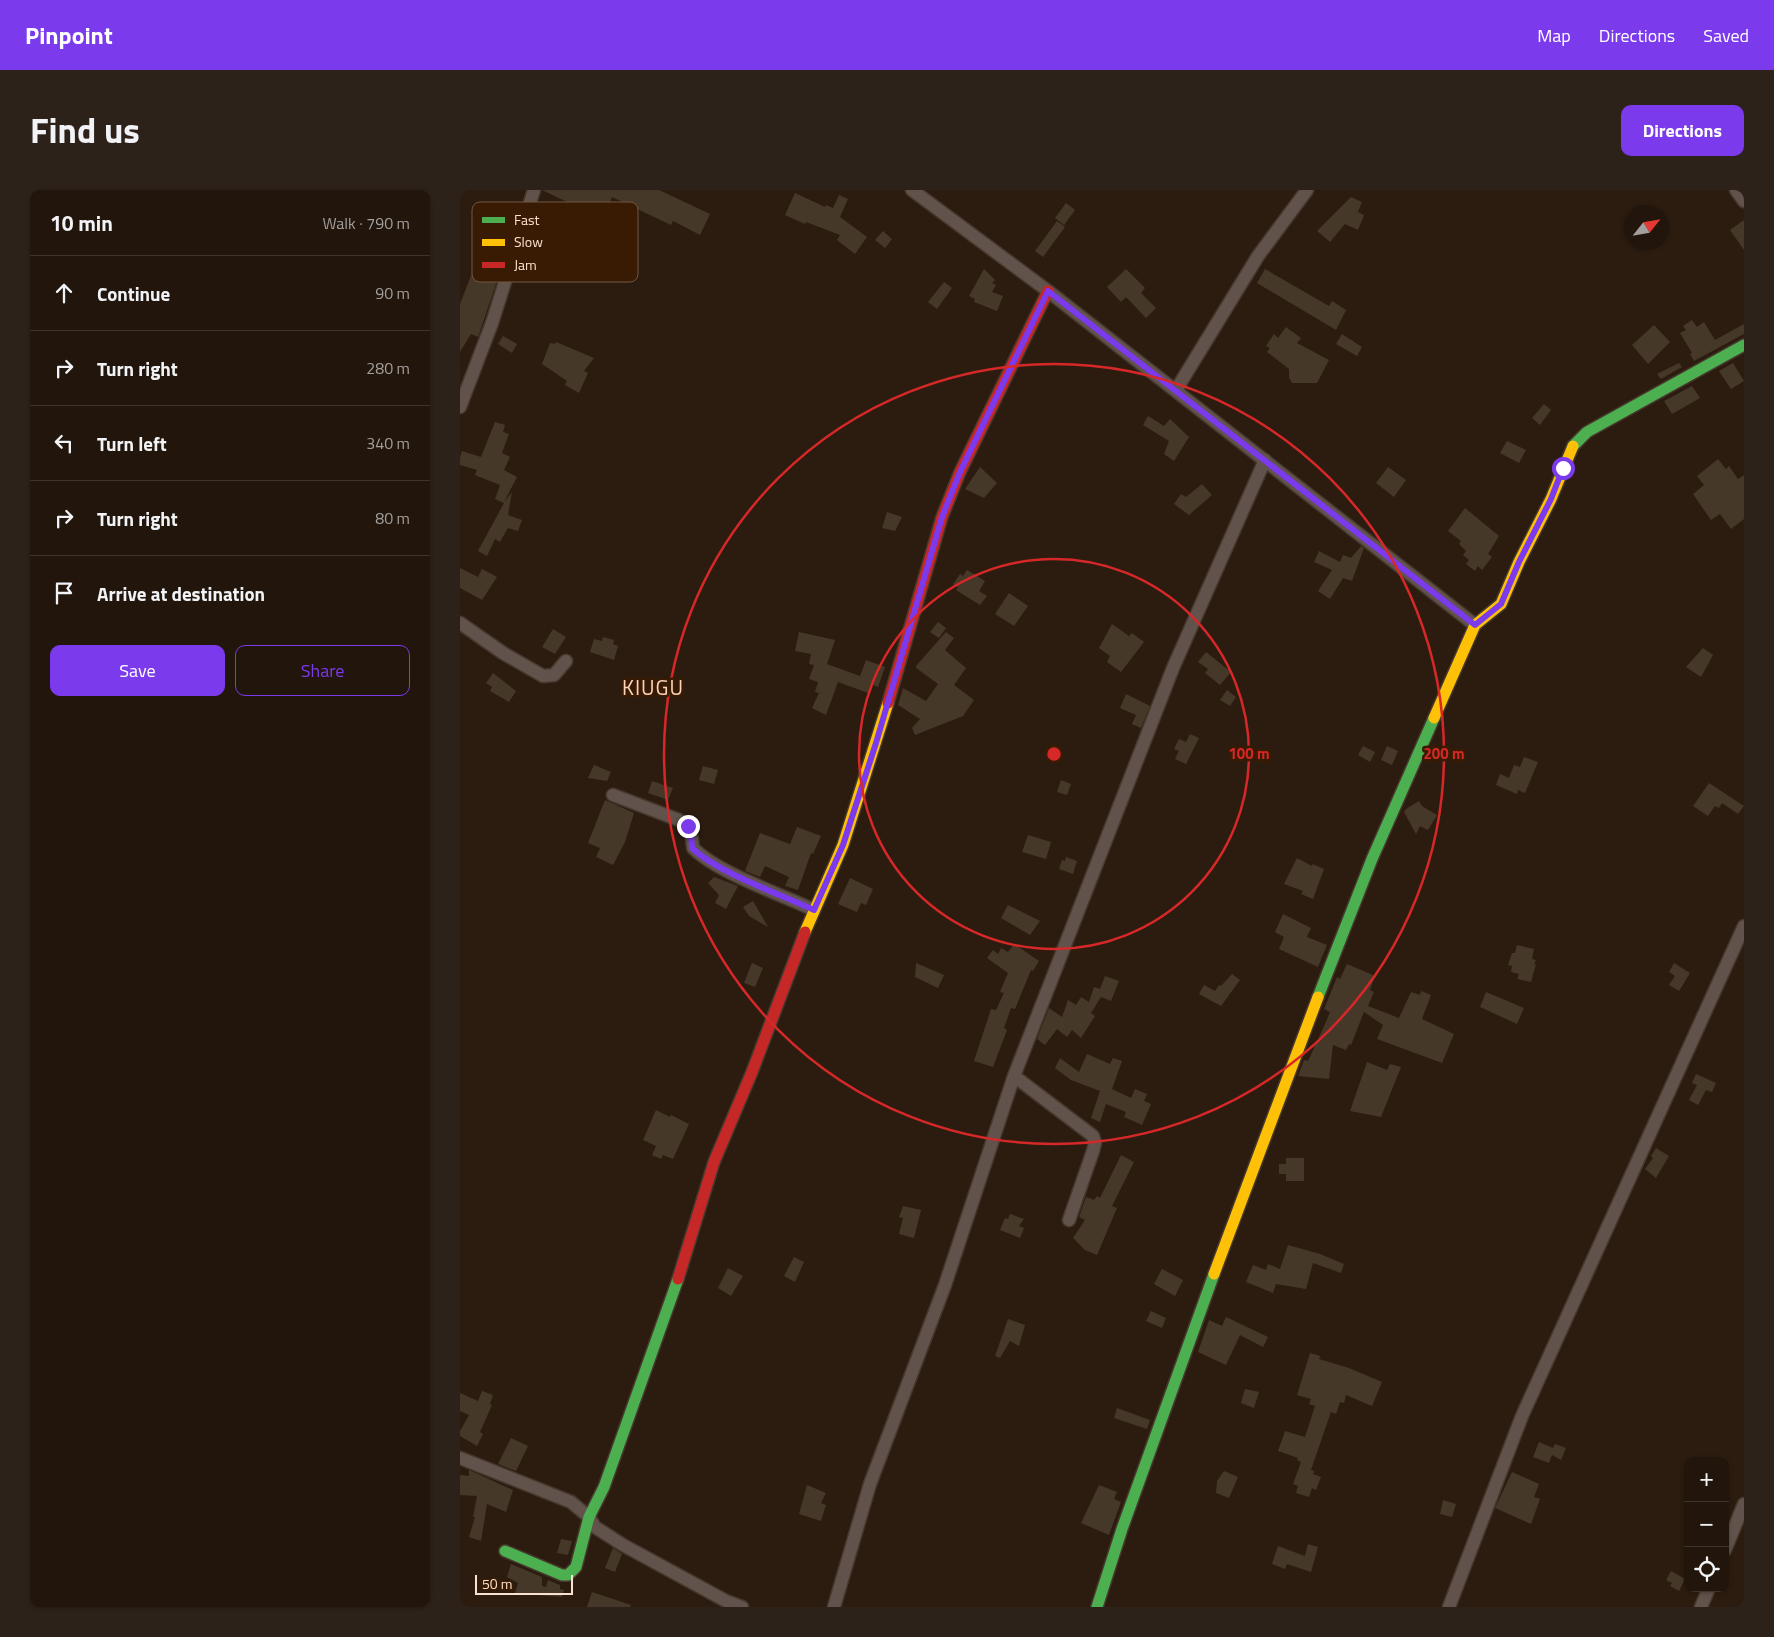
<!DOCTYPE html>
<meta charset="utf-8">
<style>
:root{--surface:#21150c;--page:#2d221a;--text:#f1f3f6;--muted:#a29f9d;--line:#3e342d;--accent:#7c3aed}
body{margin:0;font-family:"Titillium Web",sans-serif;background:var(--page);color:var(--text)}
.controls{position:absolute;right:15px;bottom:15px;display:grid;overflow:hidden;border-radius:10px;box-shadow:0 1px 4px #0004}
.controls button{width:45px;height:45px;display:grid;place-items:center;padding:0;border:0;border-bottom:1px solid var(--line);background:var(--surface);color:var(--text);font:25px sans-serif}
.compass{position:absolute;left:1164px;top:15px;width:45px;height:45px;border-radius:50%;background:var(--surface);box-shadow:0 1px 4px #0004;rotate:59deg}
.scale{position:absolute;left:15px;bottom:12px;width:98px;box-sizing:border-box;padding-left:5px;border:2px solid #fbe1d0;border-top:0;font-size:14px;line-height:18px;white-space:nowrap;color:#fbe1d0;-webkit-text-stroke:4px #391b03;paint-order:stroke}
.stop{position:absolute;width:15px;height:15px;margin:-11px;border:4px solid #7c3aed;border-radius:50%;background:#fff}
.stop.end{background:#7c3aed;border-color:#fff;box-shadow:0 1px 5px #0008}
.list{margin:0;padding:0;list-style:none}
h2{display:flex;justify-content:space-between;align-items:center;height:65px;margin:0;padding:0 20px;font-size:21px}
h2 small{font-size:16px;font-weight:400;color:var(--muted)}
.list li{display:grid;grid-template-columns:32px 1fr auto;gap:15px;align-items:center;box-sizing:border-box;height:75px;padding:0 20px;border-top:1px solid var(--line)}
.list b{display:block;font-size:19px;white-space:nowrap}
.list em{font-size:16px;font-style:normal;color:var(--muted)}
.actions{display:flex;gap:10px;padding:15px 20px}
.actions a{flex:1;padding:11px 0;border:1px solid var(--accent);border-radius:10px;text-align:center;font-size:18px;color:var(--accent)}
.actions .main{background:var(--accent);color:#fff}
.icon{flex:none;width:28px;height:28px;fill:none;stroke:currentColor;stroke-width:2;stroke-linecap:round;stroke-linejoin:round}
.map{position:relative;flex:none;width:1284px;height:1417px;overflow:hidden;border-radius:10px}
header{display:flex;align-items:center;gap:30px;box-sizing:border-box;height:70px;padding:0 25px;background:var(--accent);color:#fff}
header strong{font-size:24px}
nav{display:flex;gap:28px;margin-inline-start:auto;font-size:18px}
.intro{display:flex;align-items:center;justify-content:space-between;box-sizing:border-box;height:120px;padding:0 30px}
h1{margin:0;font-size:35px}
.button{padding:12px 22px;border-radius:10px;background:var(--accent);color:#fff;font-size:18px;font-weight:700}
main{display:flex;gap:30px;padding:0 30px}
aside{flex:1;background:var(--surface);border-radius:10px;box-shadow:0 1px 4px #0004}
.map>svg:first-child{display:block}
.building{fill:#453828}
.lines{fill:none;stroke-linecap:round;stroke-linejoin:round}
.street-casing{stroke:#46382d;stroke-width:15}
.fast-casing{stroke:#46382d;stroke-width:14}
.slow-casing{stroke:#46382d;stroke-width:14}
.jam-casing{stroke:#46382d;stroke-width:14}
.street{stroke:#61534b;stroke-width:12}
.fast{stroke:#4caf50;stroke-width:11}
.slow{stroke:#ffc107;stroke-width:11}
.jam{stroke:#c62828;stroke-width:11}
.route{stroke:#7c3aed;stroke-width:6}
.ring{fill:none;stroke:#d62828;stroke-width:2.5}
.labels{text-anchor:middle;stroke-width:5;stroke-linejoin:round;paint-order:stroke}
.quarter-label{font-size:21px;letter-spacing:1px;fill:#fcd3b7;stroke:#391b03}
.key{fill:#391b03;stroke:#735640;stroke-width:1}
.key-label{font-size:14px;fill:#fbe1d0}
.centre{fill:#d62828;stroke:#391b03;stroke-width:2.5}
.ring-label{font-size:15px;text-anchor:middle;font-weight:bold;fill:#d62828;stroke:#391b03;stroke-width:5;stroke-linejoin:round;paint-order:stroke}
</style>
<header>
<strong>Pinpoint</strong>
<nav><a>Map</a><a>Directions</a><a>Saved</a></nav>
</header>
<div class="intro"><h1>Find us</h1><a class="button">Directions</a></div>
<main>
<aside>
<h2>10 min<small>Walk · 790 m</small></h2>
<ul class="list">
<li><svg class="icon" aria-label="ahead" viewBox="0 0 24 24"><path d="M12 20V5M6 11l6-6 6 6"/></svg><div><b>Continue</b></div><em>90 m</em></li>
<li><svg class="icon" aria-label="right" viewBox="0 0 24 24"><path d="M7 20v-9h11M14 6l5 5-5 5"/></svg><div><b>Turn right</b></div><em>280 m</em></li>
<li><svg class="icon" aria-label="left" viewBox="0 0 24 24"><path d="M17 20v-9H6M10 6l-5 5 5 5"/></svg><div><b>Turn left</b></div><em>340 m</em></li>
<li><svg class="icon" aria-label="right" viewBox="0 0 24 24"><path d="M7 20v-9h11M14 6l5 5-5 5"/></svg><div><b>Turn right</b></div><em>80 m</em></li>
<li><svg class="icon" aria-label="arrive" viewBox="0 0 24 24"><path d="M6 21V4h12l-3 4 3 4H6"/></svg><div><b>Arrive at destination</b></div></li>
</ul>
<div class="actions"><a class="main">Save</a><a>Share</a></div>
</aside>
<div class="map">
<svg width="1284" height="1417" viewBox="0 0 1284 1417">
<rect width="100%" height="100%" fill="#2c1c10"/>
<!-- building -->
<path class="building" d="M 82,0 L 199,0 L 250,24 L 240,45 L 213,31 L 211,35 L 152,7 L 145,27 L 124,20 Z
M 335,3 L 365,17 L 366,15 L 373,18 L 379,5 L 388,9 L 380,27 L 407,47 L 395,64 L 377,50 L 380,45 L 346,32 L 345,34 L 325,25 Z
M 891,7 L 902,12 L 898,22 L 904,25 L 898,40 L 885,34 L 870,52 L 857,41 Z
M 606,13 L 615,20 L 604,35 L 595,28 Z
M 1284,30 L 1284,60 L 1270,40 Z
M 597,31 L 605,37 L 583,67 L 575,61 Z
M 423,41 L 432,49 L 425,58 L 415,50 Z
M 26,68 L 35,72 L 33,77 L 39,79 L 36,87 L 38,88 L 18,147 L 11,144 L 0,162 L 0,114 L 17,70 L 24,72 Z
M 524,79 L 535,90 L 532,93 L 536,95 L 532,102 L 543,106 L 537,121 L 514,112 L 515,109 L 509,106 Z
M 666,79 L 685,98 L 681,103 L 696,118 L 686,128 L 666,107 L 661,112 L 647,97 Z
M 805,79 L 869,116 L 872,111 L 886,120 L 876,140 L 797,93 Z
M 484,92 L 492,98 L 477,119 L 468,112 Z
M 1232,130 L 1237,137 L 1244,132 L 1255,150 L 1284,134 L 1284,144 L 1234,171 L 1230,164 L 1232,163 L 1220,143 L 1226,140 L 1223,136 Z
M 1194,135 L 1210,152 L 1188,174 L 1172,155 Z
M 826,137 L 841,148 L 837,153 L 869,170 L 857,193 L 832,193 L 829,187 L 829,179 L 807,162 L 810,158 L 806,156 L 814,144 L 818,148 Z
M 882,144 L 902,157 L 897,166 L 876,154 Z
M 43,146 L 57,154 L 52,163 L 38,154 Z
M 96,152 L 134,168 L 124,181 L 128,183 L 119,203 L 105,195 L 107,191 L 82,174 L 90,153 L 95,154 Z
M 1219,173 L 1222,177 L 1201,189 L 1197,184 Z
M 1273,173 L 1284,191 L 1271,199 L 1259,181 Z
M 1232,196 L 1240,208 L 1212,224 L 1204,211 Z
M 1084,214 L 1091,220 L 1080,235 L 1072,228 Z
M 688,226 L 704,236 L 710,229 L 729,247 L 714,271 L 704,264 L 709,251 L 683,235 Z
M 35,232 L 45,235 L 43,242 L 49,244 L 42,263 L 50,267 L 44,280 L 57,287 L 44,312 L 52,302 L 48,325 L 62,330 L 58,341 L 48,338 L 40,352 L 35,349 L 27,366 L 18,361 L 44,313 L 35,309 L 40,295 L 15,285 L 17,280 L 0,275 L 0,268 L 2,261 L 21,267 Z
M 1047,251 L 1066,260 L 1059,273 L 1040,263 Z
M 1258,269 L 1266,279 L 1269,276 L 1278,289 L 1284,285 L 1284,329 L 1271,339 L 1260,324 L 1251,330 L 1233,304 L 1244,295 L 1237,286 Z
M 520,277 L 537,293 L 524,308 L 505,299 Z
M 928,277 L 946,290 L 934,307 L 916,293 Z
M 742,294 L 752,305 L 729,325 L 714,314 L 721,304 L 726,307 Z
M 1005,318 L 1039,346 L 1028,364 L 1032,367 L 1022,380 L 1018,376 L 1015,381 L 1006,374 L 1009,370 L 1003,365 L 1006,361 L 999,354 L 1001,351 L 988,341 Z
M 427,322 L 442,327 L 435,341 L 422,338 Z
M 901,356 L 904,358 L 892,391 L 883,388 L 870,409 L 858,401 L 872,380 L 854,372 L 859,361 L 880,372 L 883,365 L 891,368 Z
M 0,378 L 18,387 L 22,379 L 37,387 L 22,410 L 0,398 Z
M 507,380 L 525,391 L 519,401 L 527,406 L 520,415 L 496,400 L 498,397 L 493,394 L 500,384 L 503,386 Z
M 549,403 L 568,416 L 554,436 L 535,424 Z
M 478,432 L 486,438 L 479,448 L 470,442 Z
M 652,434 L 669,446 L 672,443 L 684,452 L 661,482 L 647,472 L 650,466 L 639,458 Z
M 93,439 L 106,447 L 95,464 L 82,457 Z
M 339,442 L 375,450 L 367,474 L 400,486 L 406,470 L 425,477 L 418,497 L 411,494 L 408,503 L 378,492 L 366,525 L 352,518 L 359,503 L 355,502 L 358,492 L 349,489 L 354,475 L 349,474 L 351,464 L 335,461 Z
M 486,442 L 494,448 L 485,460 L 506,478 L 494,495 L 514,510 L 503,526 L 455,545 L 452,538 L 460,529 L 438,515 L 443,498 L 466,511 L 478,494 L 456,478 L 456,476 Z
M 143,447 L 154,450 L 153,454 L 158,456 L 154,470 L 130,462 L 134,449 L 142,451 Z
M 1243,458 L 1253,465 L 1241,487 L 1226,477 Z
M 746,462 L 771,482 L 760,495 L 745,483 L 748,479 L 738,472 Z
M 33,483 L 56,501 L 49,512 L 30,501 L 32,497 L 26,493 Z
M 767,500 L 776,507 L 770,516 L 760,510 Z
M 666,504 L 690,516 L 681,538 L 672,534 L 676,525 L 660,518 Z
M 730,544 L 739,548 L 726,574 L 715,569 L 719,561 L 714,559 L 719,549 L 726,552 Z
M 903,556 L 915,562 L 910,572 L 898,565 Z
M 927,556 L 938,561 L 932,575 L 921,570 Z
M 1064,567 L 1078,572 L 1065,603 L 1058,600 L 1057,604 L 1036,595 L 1040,584 L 1049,588 L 1054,575 L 1060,577 Z
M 134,575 L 151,582 L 147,591 L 128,588 Z
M 243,576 L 258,580 L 254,594 L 239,590 Z
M 601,590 L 611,594 L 607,605 L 597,602 Z
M 192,591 L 213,598 L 208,610 L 188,603 Z
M 1249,593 L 1284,616 L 1278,624 L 1262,613 L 1259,618 L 1255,616 L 1248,626 L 1233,616 Z
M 145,610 L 174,623 L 165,652 L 153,675 L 136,667 L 140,658 L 128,653 Z
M 959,611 L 962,616 L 977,625 L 968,640 L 960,636 L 956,644 L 944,622 L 946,619 Z
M 337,637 L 361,646 L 353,664 L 351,663 L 338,700 L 325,696 L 329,687 L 305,676 L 300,687 L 285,681 L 300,643 L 330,654 Z
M 568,645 L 591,652 L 586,669 L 562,662 Z
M 606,667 L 617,671 L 613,684 L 599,679 L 602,670 L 605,671 Z
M 837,668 L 852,676 L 853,674 L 864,679 L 853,709 L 841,704 L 843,701 L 824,694 Z
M 254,687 L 278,696 L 266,719 L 255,713 L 259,705 L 248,693 Z
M 390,688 L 413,699 L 406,715 L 401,713 L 397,722 L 378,714 Z
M 293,711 L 308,737 L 289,726 L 283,717 Z
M 548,715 L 580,731 L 570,745 L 541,728 Z
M 823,724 L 851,738 L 847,747 L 867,755 L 858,777 L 819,759 L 824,747 L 815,742 Z
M 554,754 L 579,771 L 573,781 L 571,780 L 555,819 L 551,818 L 544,838 L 547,840 L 533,877 L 514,871 L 531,819 L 536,820 L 544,803 L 540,802 L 548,783 L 527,768 L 533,760 L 538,764 L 541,758 L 548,762 Z
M 1057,755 L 1074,759 L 1072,769 L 1076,770 L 1074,775 L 1076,774 L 1071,792 L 1057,789 L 1059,784 L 1051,782 L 1052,776 L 1048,775 L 1052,763 L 1055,763 Z
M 292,773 L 303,778 L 295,797 L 284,793 Z
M 456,773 L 484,785 L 478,798 L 455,787 Z
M 1214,773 L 1230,783 L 1219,801 L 1209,795 L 1215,786 L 1209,782 Z
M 887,774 L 915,786 L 910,800 L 914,802 L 908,816 L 939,828 L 951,802 L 960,805 L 961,801 L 971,805 L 962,829 L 994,844 L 982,873 L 917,849 L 923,835 L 904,822 L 891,855 L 889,854 L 886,860 L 873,855 L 869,889 L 838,886 L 844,870 L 848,871 L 865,834 L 870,822 L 864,819 L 877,787 L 880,789 Z
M 772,784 L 780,790 L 761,816 L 739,804 L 744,795 L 755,801 L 759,795 L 761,796 Z
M 645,786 L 659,791 L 651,811 L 641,807 L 631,823 L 635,826 L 621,848 L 612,840 L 607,847 L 597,839 L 585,855 L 577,849 L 589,818 L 602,827 L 608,810 L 616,815 L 621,807 L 629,812 L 634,797 L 640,799 Z
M 1026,802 L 1064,818 L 1057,834 L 1020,817 Z
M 627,864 L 650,874 L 653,868 L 662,871 L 652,899 L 671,908 L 675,899 L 687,904 L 684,911 L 691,914 L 682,935 L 664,927 L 666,922 L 646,914 L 640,932 L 631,928 L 640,901 L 611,890 L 595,878 L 600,868 L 619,882 Z
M 907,872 L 927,880 L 930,874 L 941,877 L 921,927 L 890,921 Z
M 1236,884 L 1256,893 L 1252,902 L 1246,900 L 1238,915 L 1229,910 L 1237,895 L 1232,893 Z
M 196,920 L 210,927 L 211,925 L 229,934 L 213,969 L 203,965 L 201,969 L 192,965 L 196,956 L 183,950 Z
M 1196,958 L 1209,966 L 1196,988 L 1185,979 L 1193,968 L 1191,966 Z
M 661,965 L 674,972 L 652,1016 L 657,1018 L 637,1065 L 625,1060 L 613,1048 L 625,1030 L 619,1027 L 626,1007 L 634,1010 L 637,1006 L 640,1008 Z
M 826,968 L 844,968 L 844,991 L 826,991 L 826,984 L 819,984 L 819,974 L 826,974 Z
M 443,1016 L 461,1020 L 454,1048 L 439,1044 L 443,1028 L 439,1027 Z
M 550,1024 L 564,1029 L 559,1036 L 564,1038 L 560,1048 L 540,1040 L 545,1028 L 548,1029 Z
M 828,1055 L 860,1064 L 884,1074 L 881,1083 L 853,1073 L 846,1099 L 816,1094 L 813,1103 L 786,1092 L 793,1075 L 806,1080 L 808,1074 L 820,1079 Z
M 334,1067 L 344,1072 L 335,1092 L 324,1086 Z
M 268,1078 L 283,1086 L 271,1106 L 258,1098 Z
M 702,1079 L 723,1090 L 715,1106 L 694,1094 Z
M 691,1121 L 706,1128 L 702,1138 L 686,1131 Z
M 766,1127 L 808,1147 L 803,1157 L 780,1145 L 766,1175 L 738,1162 L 749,1130 L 762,1136 Z
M 548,1129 L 565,1135 L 559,1156 L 550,1151 L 540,1168 L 535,1166 Z
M 850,1163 L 860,1166 L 859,1169 L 889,1178 L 922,1192 L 912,1216 L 886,1205 L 884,1213 L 880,1212 L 876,1224 L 871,1222 L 851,1280 L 854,1281 L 853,1284 L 861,1287 L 856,1300 L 852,1298 L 849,1307 L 836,1303 L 838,1296 L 833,1294 L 841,1272 L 837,1270 L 838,1268 L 818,1261 L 825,1241 L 845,1247 L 855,1216 L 849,1214 L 851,1209 L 837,1205 Z
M 785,1199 L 799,1202 L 794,1218 L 781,1213 Z
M 22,1201 L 33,1205 L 30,1214 L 32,1215 L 20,1242 L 23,1244 L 17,1256 L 0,1246 L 0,1241 L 9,1225 L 0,1221 L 0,1203 L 18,1211 Z
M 657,1218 L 690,1230 L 687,1239 L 654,1228 Z
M 51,1248 L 68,1256 L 56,1281 L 38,1274 Z
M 1079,1252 L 1093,1258 L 1095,1254 L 1106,1258 L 1101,1270 L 1092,1265 L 1089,1273 L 1073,1267 Z
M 9,1280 L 53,1300 L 46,1322 L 27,1314 L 21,1351 L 9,1347 L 15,1327 L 13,1327 L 17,1306 L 0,1305 L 0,1285 L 9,1286 Z
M 764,1281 L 778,1287 L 769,1308 L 756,1303 L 757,1291 Z
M 1052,1282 L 1079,1294 L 1074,1307 L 1080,1309 L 1071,1334 L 1035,1318 Z
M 347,1295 L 366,1303 L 361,1313 L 366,1315 L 361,1331 L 339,1324 Z
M 639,1295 L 657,1302 L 654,1309 L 661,1312 L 649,1345 L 621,1333 Z
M 983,1310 L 996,1314 L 992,1327 L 980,1324 Z
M 101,1349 L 112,1351 L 108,1365 L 97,1363 Z
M 848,1354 L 858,1357 L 851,1382 L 827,1374 L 825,1379 L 812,1374 L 818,1356 L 845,1366 Z
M 153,1358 L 162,1364 L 155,1382 L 145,1378 Z
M 51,1374 L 82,1387 L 82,1396 L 86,1397 L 88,1390 L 100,1395 L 100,1399 L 104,1400 L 102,1407 L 55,1403 L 58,1393 L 47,1387 Z
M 1211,1381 L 1225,1389 L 1219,1401 L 1210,1396 L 1212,1393 L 1206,1390 Z
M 132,1402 L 171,1415 L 170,1417 L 127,1417 Z"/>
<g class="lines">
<defs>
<path id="street" d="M 452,0 L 588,101 L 1015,435
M 1276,0 L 1284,11
M 716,200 L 798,66 L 847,0
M 0,217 L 32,133 L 74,0
M 0,433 L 43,463 L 83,486 L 94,485 L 106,471
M 153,605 L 219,630 C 230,638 232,644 233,658 C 258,683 320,704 354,720
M 554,886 L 633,946 L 635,953 L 633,961 L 609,1030
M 0,1268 L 111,1312 L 129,1327 L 135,1337 L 163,1355 L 266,1411 L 282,1417
M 1265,1360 L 1284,1314
M 374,1417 L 410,1294 L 485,1095 L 554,886 L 713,478 L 805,270
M 989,1417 L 1062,1226 L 1284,736
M 1241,1417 L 1249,1398"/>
<path id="fast" d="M 1113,256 L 1127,242 L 1284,155
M 858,807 L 912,669 L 974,528
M 45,1361 L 102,1385 L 108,1385 L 116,1377 L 129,1327 L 144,1297 L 218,1089
M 637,1417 L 662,1339 L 754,1084"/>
<path id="slow" d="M 974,528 L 1015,435 L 1041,414 L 1059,372 L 1091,309 L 1113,256
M 345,742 L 383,655 L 428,513
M 754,1084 L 858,807"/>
<path id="jam" d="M 428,513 L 482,327 L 500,282 L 588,101
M 218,1089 L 254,972 L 292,882 L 345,742"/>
</defs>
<!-- street casing -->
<use href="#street" class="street-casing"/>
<!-- fast casing -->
<use href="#fast" class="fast-casing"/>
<!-- slow casing -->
<use href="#slow" class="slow-casing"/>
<!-- jam casing -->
<use href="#jam" class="jam-casing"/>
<!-- street -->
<use href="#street" class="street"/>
<!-- fast -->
<use href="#fast" class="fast"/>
<!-- slow -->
<use href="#slow" class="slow"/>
<!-- jam -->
<use href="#jam" class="jam"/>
</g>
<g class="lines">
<!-- route -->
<path class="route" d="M 228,636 L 231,643 L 232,658 C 258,683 320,704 354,720 L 383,655 L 416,553 L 482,327 L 500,282 L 588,101 L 1015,435 L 1041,414 L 1059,372 L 1091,309 L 1103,278"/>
</g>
<!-- distance rings -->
<g class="ring">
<circle cx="594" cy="564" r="195"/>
<circle cx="594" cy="564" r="390"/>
</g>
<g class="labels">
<!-- quarter labels -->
<g class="quarter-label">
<text x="193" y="505">KIUGU</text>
</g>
</g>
<!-- legend -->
<rect x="12" y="12" width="166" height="80" rx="8" class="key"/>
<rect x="22" y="27" width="23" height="6" fill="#4caf50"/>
<rect x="22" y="49" width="23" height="7" fill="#ffc107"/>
<rect x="22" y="72" width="23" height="6" fill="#c62828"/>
<g class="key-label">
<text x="54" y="35">Fast</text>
<text x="54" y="57">Slow</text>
<text x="54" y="80">Jam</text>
</g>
<circle cx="594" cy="564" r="8" class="centre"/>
<g class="ring-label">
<text x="789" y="569">100 m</text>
<text x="984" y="569">200 m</text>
</g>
</svg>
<div class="controls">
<button>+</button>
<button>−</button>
<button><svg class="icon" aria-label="locate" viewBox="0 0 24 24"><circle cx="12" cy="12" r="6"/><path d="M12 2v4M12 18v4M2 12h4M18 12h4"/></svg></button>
</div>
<svg class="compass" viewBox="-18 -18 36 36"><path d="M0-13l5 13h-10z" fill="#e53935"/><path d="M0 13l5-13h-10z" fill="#a29f9d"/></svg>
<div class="scale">50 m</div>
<div class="stop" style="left:1103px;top:278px"></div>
<div class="stop end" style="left:228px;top:636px"></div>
</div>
</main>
